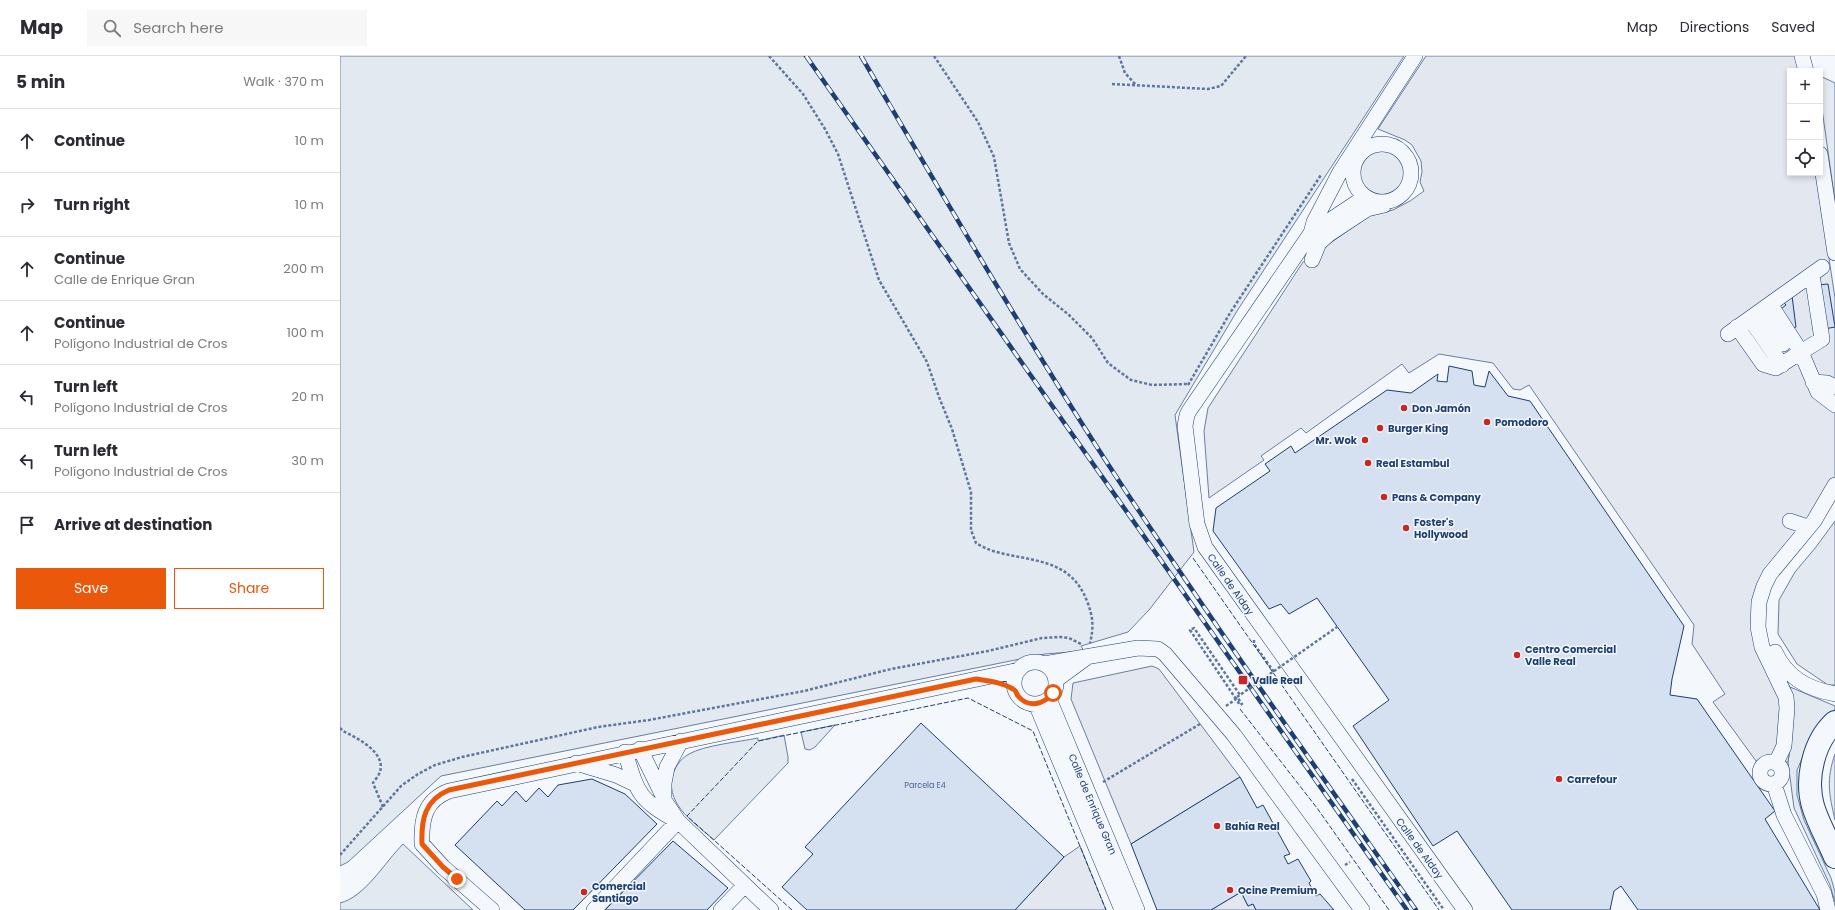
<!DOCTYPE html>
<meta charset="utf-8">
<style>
:root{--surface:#fff;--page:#f7f7f7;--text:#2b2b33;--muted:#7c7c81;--line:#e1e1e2;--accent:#ea580c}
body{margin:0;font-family:Poppins,sans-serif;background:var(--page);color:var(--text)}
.controls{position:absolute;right:12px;top:12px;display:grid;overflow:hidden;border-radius:0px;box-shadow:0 2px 6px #0003}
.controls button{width:36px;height:36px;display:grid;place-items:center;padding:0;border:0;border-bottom:1px solid var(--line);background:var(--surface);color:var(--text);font:20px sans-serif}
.stop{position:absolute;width:12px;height:12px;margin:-9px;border:3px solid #ea580c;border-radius:50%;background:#fff}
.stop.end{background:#ea580c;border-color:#fff;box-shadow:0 1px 4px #0008}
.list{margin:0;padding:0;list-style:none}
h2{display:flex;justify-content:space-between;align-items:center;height:52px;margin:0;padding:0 16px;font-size:17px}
h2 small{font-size:13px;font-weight:400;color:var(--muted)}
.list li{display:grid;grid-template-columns:26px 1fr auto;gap:12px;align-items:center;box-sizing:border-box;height:64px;padding:0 16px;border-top:1px solid var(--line)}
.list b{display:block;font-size:15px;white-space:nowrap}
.list p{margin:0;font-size:13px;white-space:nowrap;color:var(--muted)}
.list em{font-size:13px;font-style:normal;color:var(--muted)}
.actions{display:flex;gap:8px;padding:12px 16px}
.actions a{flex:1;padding:9px 0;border:1px solid var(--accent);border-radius:0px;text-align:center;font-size:14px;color:var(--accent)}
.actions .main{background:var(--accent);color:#fff}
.icon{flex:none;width:22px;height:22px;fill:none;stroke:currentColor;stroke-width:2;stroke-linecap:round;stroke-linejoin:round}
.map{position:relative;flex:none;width:1495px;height:854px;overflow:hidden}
header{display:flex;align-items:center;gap:24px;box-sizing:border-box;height:56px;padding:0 20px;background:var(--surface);border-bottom:1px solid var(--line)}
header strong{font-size:19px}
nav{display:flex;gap:22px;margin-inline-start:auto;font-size:14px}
.search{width:280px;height:36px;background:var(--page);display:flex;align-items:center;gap:10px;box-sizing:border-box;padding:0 14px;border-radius:0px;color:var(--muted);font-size:15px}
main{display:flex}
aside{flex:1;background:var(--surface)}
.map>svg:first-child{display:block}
.green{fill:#e3e9f0;stroke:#687fa3}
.parking{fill:#e3e8f0;stroke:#687fa3}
.building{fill:#d5e0f0;stroke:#1d3f73}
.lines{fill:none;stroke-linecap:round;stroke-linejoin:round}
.minor-casing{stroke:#1d3f73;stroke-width:16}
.highway-casing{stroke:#1d3f73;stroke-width:24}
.path{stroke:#5e769c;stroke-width:2.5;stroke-dasharray:3 2;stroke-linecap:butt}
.minor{stroke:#f4f7fb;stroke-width:15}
.highway{stroke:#f4f7fb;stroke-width:22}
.rail-casing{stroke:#1d3f73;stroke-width:4.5}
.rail{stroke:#f4f7fb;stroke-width:3;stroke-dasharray:9;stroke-linecap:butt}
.path-bridge{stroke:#5e769c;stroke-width:2.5;stroke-dasharray:3 2;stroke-linecap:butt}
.fence{stroke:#1d3f73;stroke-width:1;stroke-dasharray:5 2;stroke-linecap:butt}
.route{stroke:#ea580c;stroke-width:5}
.poi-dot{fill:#c62828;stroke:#f4f7fb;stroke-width:1.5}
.labels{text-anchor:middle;stroke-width:3;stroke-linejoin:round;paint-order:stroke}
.number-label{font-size:8px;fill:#4b6792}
.poi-label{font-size:10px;font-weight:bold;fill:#1d3f73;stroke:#f4f7fb;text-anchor:start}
.street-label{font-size:10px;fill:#1d3f73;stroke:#f4f7fb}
</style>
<header>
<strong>Map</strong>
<div class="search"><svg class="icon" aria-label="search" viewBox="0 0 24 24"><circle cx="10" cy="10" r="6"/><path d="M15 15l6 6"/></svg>Search here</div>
<nav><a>Map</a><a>Directions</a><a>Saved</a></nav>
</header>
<main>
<aside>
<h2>5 min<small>Walk · 370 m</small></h2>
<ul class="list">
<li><svg class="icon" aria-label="ahead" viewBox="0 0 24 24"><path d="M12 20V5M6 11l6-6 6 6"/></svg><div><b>Continue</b></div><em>10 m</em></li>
<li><svg class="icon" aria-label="right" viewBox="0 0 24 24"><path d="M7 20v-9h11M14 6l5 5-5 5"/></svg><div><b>Turn right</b></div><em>10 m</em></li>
<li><svg class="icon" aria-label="ahead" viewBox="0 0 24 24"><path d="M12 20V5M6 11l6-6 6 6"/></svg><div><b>Continue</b><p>Calle de Enrique Gran</p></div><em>200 m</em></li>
<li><svg class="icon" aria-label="ahead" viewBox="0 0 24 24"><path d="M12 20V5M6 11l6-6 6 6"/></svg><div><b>Continue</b><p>Polígono Industrial de Cros</p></div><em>100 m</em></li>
<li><svg class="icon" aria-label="left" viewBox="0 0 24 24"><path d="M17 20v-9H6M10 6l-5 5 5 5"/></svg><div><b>Turn left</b><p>Polígono Industrial de Cros</p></div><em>20 m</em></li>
<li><svg class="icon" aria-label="left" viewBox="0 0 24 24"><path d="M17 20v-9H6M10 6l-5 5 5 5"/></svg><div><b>Turn left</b><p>Polígono Industrial de Cros</p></div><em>30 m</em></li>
<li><svg class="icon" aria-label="arrive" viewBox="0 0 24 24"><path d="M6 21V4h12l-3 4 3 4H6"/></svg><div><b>Arrive at destination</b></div></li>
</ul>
<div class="actions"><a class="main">Save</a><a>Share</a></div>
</aside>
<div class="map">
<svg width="1495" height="854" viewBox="0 0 1495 854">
<rect width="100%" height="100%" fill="#f4f7fb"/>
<!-- green -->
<path class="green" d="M 0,0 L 1064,0 L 897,255 L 835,359 L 854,496 L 809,554 L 788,576 L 741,590 L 744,595 L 705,598 L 101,720 L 8,806 L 0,810 Z
M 1480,20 L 1495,27 L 1495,145 L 1480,39 Z
M1019 117a24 24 0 1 1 48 0a24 24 0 1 1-48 0Z
M 1495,465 L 1495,629 L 1488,629 L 1457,608 L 1438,578 L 1439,544 L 1455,516 L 1476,491 Z
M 1450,631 L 1495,650 L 1495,653 L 1473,678 L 1457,714 L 1457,739 L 1464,764 L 1491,822 L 1495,836 L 1495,846 L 1490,829 L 1454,752 L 1448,706 L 1451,686 Z
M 495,669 L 475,691 L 470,694 L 465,693 L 461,676 Z
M 444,679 L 448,701 L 448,707 L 374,784 C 356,768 327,750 332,722 C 334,712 340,703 349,698 C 365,689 399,686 418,682 L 418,685 Z
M 1495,698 L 1495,764 C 1489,738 1486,724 1495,698 Z
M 63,788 L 133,854 L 0,854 L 0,847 C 25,841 45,806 63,788 Z"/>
<!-- parking -->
<path class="parking" d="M 1086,0 L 1456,0 L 1460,15 L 1450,15 L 1450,117 L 1476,117 L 1495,242 L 1495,439 L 1425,537 L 1423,580 L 1443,620 L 1450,631 L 1451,686 L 1448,706 L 1416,705 L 1373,646 L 1385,638 L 1352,588 L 1354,569 L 1189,329 L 1180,334 L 1173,333 L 1153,307 L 1099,298 L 1069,317 L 1062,308 L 966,377 L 961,372 L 921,400 L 924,404 L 869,442 L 864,375 L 868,352 L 963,206 L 1029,160 L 1053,154 L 1070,145 L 1084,135 L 1080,126 L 1082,116 L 1081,105 L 1072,89 L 1065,84 L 1038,73 Z
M 812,610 L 819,613 L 900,721 L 791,788 L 731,643 L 733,627 Z
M 740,790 L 766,854 L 675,854 L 724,801 Z
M 901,836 L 908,850 L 913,848 L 916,854 L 871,854 Z"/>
<!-- building -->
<path class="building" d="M 1488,228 L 1495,271 L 1484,273 L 1477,229 Z
M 1452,240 L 1456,271 L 1454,272 L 1441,253 L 1446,249 L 1443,246 Z
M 1109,310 L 1132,315 L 1134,329 L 1145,331 L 1149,315 L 1168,340 L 1190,345 L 1344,570 L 1332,623 L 1330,639 L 1357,643 L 1435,755 L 1425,763 L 1480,854 L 1298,854 L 1281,830 L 1274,835 L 1270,854 L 1172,854 L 1117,775 L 1093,790 L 1013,670 L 1049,644 L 977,542 L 949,558 L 941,548 L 929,553 L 873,475 L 876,452 L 930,415 L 925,408 L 951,390 L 955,397 L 1047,334 L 1071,337 L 1098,318 L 1097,325 L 1107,326 Z
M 581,667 L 724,801 L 675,854 L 467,854 L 442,831 L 473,798 L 465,791 Z
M 900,721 L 917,752 L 923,749 L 950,798 L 944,800 L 948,808 L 958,803 L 971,825 L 969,827 L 976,840 L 980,838 L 994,854 L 916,854 L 913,848 L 908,850 L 901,836 L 871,854 L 817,854 L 791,788 Z
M 252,723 L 285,738 L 317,768 L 233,854 L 185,854 L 115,789 L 157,745 L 162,750 L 176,735 L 186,746 L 199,732 L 208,741 L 218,729 Z
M 333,785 L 388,832 L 367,854 L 265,854 Z"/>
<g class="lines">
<defs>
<path id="minor" d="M 1075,0 L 1000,116 L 974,166 L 971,177 L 849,355 L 847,359 L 845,370 L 857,468 L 865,491 L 1125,854
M 1462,0 L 1466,15
M1013 117a29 29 0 1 1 58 0a29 29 0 1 1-58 0Z
M 1480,98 L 1495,197
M 971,177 L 1025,141
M 972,204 L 979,187 L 989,178 L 1027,153 L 1044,149
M 1430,248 L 1461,296 L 1482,283 L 1472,219
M 1421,255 L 1443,288
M 1410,263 L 1442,309
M 1397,271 L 1423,308 L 1436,312 L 1461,296 L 1478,336 L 1495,349
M 1388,278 L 1482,211
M 1473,326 L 1487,327 L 1495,331
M 1450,465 L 1462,469 L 1464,477
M 1435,596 C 1447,622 1468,633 1495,638
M674 627a21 21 0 1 1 42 0a21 21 0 1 1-42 0Z
M 704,608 L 798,592 L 818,593 L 825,598 L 894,679 L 1022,854
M 716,624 L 746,602
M 709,643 L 797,854
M 696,648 L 782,854
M 341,685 L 327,711 L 324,727 L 324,744 L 338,765 L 431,854
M 300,693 L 323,740
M 285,696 C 298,738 298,743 337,765
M1420 717a11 11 0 1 1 22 0a11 11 0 1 1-22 0Z
M 236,707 L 276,719 L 295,728
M 1436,707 L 1444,690 L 1447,652 L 1446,641 L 1422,591 L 1418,571 L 1419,546 L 1424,530 L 1430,518 L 1474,465 L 1495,429
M 1434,728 L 1444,759 L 1484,838 L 1488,854
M 152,854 L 103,811 L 82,788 C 81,763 85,744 109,735 L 679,614
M 254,854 L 338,765
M 381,854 L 405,829"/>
<path id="highway" d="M 1495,666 C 1474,685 1465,722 1473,750 C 1478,767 1488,784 1495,801"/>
</defs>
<!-- minor casing -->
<use href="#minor" class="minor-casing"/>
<!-- highway casing -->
<use href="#highway" class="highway-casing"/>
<!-- path -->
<path class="path" d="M 429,0 L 463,38 L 485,73 L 498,98 L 539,224 L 587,306 L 599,341 L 612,373 L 631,436 L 631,474 L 636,487 C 641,490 647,493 653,495 C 690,506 730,501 747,545 C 753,560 754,571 750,587
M 594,0 L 638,66 L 654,101 L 669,187 L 680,213 L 703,238 L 729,259 L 752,282 L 768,307 L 791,324 L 812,329 L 848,328
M 779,0 L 785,17 L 796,29
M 772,28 L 868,33 L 881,30 L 906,0
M 848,329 L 890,257 L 981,119
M 914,584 L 914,588 L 934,616
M 896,643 L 850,574 L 854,572 L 900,639
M 886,650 L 896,643 L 900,649 L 902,648 L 897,641
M 0,672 L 3,675 C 17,682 46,696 40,716 C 39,719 35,724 33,727 L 43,751
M 1012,723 L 1104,854
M 763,726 L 860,668
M 0,799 L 61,730 L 78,718 L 95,709 L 122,701 L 258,671 L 309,664 L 464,635 L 551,613 L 648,595 L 702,582 L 721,581 L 729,582 L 741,588
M 1005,809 L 1010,806"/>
<!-- minor -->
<use href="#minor" class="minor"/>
<!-- highway -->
<use href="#highway" class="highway"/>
<defs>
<path id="rail" d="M 466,0 L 1067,854
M 521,0 C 605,143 688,286 779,425 C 875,570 976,712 1076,854"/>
</defs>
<!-- rail casing -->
<use href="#rail" class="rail-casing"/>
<!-- rail -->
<use href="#rail" class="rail"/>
<!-- path-bridge -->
<path class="path-bridge" d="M 897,641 L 997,571"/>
<!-- fence -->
<path class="fence" d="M 853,502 L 1099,854
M 900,653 L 977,752 L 1049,854
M 452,854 L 347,760 L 418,685 L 628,642 L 693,675 L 766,854"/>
</g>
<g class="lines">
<!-- route -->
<path class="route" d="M 117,823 L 103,811 L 82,788 C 81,763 85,744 109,734 L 636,623 C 649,625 661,626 673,633 C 676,634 676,637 678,640 C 689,653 704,648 713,637"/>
</g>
<!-- markers -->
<g class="poi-dot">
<circle cx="1064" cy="352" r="4"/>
<circle cx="1147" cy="366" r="4"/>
<circle cx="1040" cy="372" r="4"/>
<circle cx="1025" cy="384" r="4"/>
<circle cx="1028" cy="407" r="4"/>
<circle cx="1044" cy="441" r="4"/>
<circle cx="1066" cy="472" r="4"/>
<circle cx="1177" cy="599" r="4"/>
<rect x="898" y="619" width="10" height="10" rx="2"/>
<circle cx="1219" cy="723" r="4"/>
<circle cx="877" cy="770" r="4"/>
<circle cx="890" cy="834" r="4"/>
<circle cx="244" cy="836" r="4"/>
</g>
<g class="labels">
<!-- number labels -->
<g class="number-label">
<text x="585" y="732">Parcela E4</text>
</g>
<!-- poi labels -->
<g class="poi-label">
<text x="1072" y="356">Don Jamón</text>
<text x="1155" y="370">Pomodoro</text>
<text x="1048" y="376">Burger King</text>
<text x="1017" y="388" text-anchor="end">Mr. Wok</text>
<text x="1036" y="411">Real Estambul</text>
<text x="1052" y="445">Pans &amp; Company</text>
<text x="1074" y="470">Foster's<tspan x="1074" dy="12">Hollywood</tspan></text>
<text x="1185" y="597">Centro Comercial<tspan x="1185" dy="12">Valle Real</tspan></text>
<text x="912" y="628">Valle Real</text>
<text x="1227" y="727">Carrefour</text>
<text x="885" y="774">Bahía Real</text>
<text x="252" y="834">Comercial<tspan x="252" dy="12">Santiago</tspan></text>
<text x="898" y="838">Ocine Premium</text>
</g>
<!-- street labels -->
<g class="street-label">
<text transform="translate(891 528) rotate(55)" y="4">Calle de Alday</text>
<text transform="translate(753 748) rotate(67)" y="4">Calle de Enrique Gran</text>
<text transform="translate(1080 792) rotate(54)" y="4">Calle de Alday</text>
</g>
</g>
</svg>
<div class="controls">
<button>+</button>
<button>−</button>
<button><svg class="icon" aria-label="locate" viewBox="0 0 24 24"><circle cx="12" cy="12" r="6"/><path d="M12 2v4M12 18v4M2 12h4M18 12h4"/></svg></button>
</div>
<div class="stop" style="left:713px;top:637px"></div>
<div class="stop end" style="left:117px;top:823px"></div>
</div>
</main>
